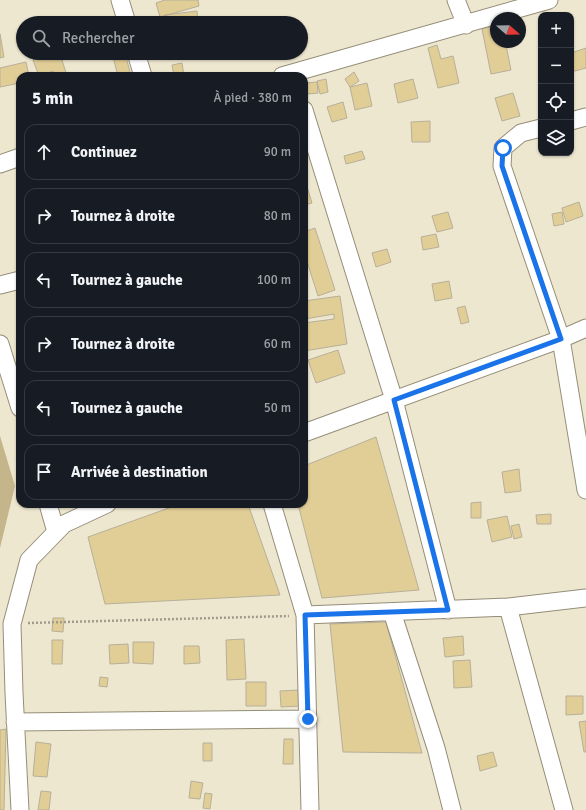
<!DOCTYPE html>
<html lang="fr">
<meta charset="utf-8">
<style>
:root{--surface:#171b24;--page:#20242c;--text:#f1f3f6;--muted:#9ea1a6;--line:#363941}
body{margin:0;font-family:Signika,sans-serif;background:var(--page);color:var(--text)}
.controls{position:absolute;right:12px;top:12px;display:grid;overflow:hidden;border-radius:8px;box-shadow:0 1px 3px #0004}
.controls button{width:36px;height:36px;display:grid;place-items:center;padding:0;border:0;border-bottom:1px solid var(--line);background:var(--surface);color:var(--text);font:20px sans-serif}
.compass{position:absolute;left:490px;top:12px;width:36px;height:36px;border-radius:50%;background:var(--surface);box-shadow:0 1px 3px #0004;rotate:110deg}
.stop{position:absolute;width:12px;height:12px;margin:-9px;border:3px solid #1a73e8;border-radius:50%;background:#fff}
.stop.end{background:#1a73e8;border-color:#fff;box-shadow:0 1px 4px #0008}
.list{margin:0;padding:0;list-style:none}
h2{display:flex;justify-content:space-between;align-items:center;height:52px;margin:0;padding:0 16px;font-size:17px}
h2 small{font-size:13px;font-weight:400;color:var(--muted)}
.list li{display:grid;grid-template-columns:26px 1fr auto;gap:12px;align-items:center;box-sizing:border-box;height:56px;margin:0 8px 8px;padding:0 8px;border:1px solid var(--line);border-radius:12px}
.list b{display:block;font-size:15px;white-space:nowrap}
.list em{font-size:13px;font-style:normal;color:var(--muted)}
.icon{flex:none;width:22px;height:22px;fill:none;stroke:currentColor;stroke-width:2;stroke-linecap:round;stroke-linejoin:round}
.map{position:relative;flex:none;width:586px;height:810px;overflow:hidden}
.search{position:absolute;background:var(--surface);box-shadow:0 1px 3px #0004;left:16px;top:16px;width:292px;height:44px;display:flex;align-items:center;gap:10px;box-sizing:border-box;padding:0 14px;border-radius:22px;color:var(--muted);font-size:15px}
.panel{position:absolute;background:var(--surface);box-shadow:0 1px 3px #0004;left:16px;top:72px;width:292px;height:436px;border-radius:12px}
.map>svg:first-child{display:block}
.green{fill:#c4b58a}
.building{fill:#e1ce97;stroke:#b7af99}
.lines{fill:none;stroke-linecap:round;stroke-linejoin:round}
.street-casing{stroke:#948d78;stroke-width:19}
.path{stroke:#a09b8a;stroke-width:2.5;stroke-dasharray:2 2;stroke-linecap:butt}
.street{stroke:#fff;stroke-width:17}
.route{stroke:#1a73e8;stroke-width:5}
</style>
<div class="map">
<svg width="586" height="810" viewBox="0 0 586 810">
<rect width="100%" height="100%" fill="#eee7d0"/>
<!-- green -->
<path class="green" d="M 0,436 L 15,486 L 0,548 Z"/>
<!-- building -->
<path class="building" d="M 165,0 L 198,0 L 199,6 L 160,17 L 156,3 Z
M 197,11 L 198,21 L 179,23 L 166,23 L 165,15 Z
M 494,26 L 496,42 L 498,42 L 499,46 L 506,45 L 511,70 L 491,74 L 482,29 Z
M 0,34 L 4,57 L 0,58 Z
M 437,45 L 441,59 L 453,56 L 459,83 L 438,88 L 428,48 Z
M 586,48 L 586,68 L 571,72 L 571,53 Z
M 52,53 L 72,53 L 73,56 L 62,60 L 67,76 L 55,76 L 53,71 L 39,76 L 33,60 Z
M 112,53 L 125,53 L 131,76 L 118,76 Z
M 26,62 L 29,76 L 20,76 L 20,83 L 0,87 L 0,68 Z
M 182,63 L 184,76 L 174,76 L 172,65 Z
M 354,72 L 359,81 L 350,87 L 345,79 Z
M 326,79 L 328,92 L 320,94 L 317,81 Z
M 413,79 L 418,98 L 398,103 L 394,84 Z
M 317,82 L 318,93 L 308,94 L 306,83 Z
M 367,83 L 372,106 L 355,110 L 350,87 Z
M 513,93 L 520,116 L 502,121 L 495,98 Z
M 343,102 L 347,118 L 332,122 L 327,107 Z
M 430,121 L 430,142 L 412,142 L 411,122 Z
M 362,151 L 365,159 L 346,164 L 344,156 Z
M 304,177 L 312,203 L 304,205 Z
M 579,202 L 583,216 L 566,222 L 562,208 Z
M 448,212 L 453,228 L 437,232 L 432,216 Z
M 562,212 L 564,224 L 554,226 L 552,214 Z
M 315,228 L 335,290 L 318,296 L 304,252 L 304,232 Z
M 436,234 L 439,247 L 423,250 L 421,237 Z
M 387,249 L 391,262 L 376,267 L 372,253 Z
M 449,281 L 452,298 L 435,301 L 432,284 Z
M 340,296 L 347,344 L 304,351 L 304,323 L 334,319 L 334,314 L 305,319 L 304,301 Z
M 465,306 L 469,322 L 461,324 L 457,308 Z
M 338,350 L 345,373 L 316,383 L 308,360 Z
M 376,437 L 419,590 L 322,598 L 298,504 L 304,504 L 304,466 Z
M 519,469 L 521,491 L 505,493 L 502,472 Z
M 481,502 L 481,518 L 471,518 L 471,503 Z
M 180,504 L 248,504 L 280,595 L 105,604 L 88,537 Z
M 551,514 L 551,524 L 537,524 L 536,515 Z
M 507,516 L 512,537 L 492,542 L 487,520 Z
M 519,524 L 522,537 L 514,539 L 511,526 Z
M 53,618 L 64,618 L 63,632 L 52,631 Z
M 386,622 L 422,753 L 343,752 L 330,624 Z
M 463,636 L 464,655 L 445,657 L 443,638 Z
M 244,639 L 246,679 L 227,680 L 226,640 Z
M 52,640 L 63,640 L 62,664 L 52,664 Z
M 133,642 L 154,642 L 153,664 L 133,663 Z
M 128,644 L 129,663 L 110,664 L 109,645 Z
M 184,646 L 199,646 L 200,663 L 184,664 Z
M 470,660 L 472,687 L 454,688 L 453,661 Z
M 100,677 L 108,678 L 107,687 L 99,686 Z
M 246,682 L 266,682 L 266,706 L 246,706 Z
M 300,690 L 301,706 L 281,707 L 280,691 Z
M 566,696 L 583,696 L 583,714 L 566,715 Z
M 586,721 L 586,752 L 584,752 L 579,722 Z
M 6,729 L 4,810 L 0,810 L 0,730 Z
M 284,739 L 293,739 L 293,764 L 283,764 Z
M 36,742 L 51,744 L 47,777 L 33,776 Z
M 203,743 L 212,743 L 212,761 L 203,761 Z
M 493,752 L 497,766 L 480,771 L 477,756 Z
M 191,781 L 203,783 L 200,799 L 189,798 Z
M 41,791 L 51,792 L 49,810 L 38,810 Z
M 205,793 L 212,794 L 210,809 L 203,808 Z"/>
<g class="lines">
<defs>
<path id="street" d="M 120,0 L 127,23
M 456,0 L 466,25
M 136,53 L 143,76
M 282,76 L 549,0
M 304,110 L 394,400 L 448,610
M 571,121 L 586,117
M 541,128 L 521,133 L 503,148 L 502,166 L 561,339 L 586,490
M 0,164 L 20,157
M 0,285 L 20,280
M 0,344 L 20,408
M 304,433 L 561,339 L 586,328
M 48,504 L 56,532
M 272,504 L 305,615 L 310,810
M 508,607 L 564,810
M 392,612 L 436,748 L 452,810
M 305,615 L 508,607 L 586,598
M 15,722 L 308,719
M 20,810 L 14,693 L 12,624 L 29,560 L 64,524 L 107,504"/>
</defs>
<!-- street casing -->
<use href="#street" class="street-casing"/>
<!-- path -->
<path class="path" d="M 28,623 L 289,616"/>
<!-- street -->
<use href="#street" class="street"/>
</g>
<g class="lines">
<!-- route -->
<path class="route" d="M 308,719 L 305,615 L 448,610 L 394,400 L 561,339 L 502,166 L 503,148"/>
</g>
</svg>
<div class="controls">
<button>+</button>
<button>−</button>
<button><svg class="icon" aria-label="locate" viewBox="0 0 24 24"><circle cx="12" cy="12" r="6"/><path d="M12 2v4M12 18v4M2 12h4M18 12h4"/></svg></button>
<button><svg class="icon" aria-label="layers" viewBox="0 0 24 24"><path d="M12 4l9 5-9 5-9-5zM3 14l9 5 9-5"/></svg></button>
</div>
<svg class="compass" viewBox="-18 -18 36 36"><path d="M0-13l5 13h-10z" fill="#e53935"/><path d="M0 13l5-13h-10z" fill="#9ea1a6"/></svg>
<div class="stop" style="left:503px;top:148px"></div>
<div class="stop end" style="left:308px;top:719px"></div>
<div class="search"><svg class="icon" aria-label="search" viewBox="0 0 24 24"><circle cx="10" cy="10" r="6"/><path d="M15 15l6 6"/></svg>Rechercher</div>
<section class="panel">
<h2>5 min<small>À pied · 380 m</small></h2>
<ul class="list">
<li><svg class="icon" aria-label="ahead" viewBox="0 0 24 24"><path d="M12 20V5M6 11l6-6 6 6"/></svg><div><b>Continuez</b></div><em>90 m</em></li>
<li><svg class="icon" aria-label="right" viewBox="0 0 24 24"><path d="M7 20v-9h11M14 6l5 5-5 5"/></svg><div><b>Tournez à droite</b></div><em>80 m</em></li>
<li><svg class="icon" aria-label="left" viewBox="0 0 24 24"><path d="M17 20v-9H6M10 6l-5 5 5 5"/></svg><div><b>Tournez à gauche</b></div><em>100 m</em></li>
<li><svg class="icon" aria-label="right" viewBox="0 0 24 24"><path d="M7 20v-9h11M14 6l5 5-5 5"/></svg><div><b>Tournez à droite</b></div><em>60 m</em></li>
<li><svg class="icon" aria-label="left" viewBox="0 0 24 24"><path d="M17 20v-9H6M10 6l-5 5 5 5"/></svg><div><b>Tournez à gauche</b></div><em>50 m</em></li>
<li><svg class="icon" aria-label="arrive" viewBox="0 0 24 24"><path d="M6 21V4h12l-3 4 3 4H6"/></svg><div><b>Arrivée à destination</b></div></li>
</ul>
</section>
</div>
